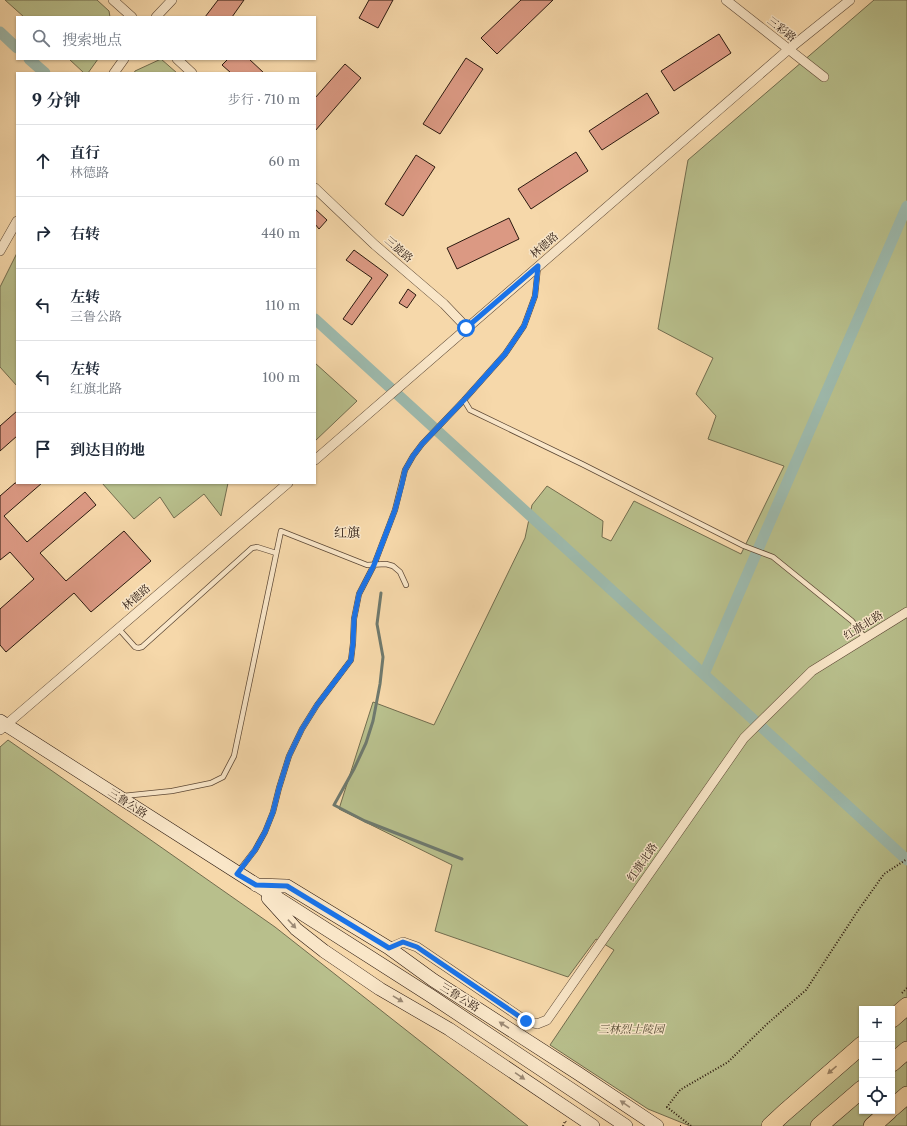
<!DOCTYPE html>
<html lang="zh">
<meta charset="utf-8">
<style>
:root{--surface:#fff;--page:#f2f2f3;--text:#1f2937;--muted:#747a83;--line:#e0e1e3}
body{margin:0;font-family:"Libre Caslon Text","Noto Serif SC",serif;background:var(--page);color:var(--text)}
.controls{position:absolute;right:12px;bottom:12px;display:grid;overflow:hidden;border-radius:0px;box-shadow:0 1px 3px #0004}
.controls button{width:36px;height:36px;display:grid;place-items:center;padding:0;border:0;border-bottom:1px solid var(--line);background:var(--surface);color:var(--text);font:20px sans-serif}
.stop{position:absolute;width:12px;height:12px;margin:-9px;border:3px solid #1a73e8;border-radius:50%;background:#fff}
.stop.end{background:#1a73e8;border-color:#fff;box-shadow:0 1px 4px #0008}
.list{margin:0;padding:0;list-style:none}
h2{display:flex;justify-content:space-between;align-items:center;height:52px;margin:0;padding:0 16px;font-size:17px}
h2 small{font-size:13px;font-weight:400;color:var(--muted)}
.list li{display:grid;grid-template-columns:26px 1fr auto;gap:12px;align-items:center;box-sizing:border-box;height:72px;padding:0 16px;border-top:1px solid var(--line)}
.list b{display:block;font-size:15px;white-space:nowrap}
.list p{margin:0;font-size:13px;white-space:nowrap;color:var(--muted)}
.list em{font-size:13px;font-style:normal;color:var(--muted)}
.icon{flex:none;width:22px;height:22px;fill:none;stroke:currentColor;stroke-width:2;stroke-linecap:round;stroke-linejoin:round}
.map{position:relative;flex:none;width:907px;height:1126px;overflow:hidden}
.search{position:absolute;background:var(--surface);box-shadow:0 1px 3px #0004;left:16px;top:16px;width:300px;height:44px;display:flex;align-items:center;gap:10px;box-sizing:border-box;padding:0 14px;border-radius:0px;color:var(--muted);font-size:15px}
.panel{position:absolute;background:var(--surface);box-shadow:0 1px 3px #0004;left:16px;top:72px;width:300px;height:412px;border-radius:0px}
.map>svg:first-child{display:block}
.green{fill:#b8bf8c;stroke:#726c4e;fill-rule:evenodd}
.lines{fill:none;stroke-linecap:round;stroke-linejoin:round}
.stream{stroke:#6f796d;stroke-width:3}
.canal{stroke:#9db9ac;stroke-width:11}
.building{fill:#db9983;stroke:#2b190f}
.lane-casing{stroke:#5e4936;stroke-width:6}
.street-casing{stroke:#5e4936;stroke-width:10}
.secondary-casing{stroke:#2b190f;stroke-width:14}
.highway-casing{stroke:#2b190f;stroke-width:18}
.path{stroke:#2b190f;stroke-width:2;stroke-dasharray:1 2;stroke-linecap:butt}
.lane{stroke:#f9e6c8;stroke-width:4.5}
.street{stroke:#f9e6c8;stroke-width:9}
.secondary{stroke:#f9e6c8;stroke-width:13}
.highway{stroke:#f6d8aa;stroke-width:17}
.oneway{fill:#9c8a75}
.oneway2{fill:#9b8264}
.route{stroke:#1a73e8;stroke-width:5}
.labels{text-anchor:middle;stroke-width:3;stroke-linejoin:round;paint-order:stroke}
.street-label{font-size:11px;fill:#2b190f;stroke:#f9e6c8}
.park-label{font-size:11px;font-style:italic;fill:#554b34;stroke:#f9e6c8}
.quarter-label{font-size:13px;fill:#2b190f;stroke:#f9e6c8}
</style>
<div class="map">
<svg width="907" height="1126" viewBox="0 0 907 1126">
<rect width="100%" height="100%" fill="#f6d8aa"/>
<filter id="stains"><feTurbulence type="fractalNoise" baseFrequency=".005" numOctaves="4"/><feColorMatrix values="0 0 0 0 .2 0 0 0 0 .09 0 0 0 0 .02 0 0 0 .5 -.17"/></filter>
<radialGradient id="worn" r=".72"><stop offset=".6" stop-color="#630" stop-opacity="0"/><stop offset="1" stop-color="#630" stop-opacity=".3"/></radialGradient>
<!-- green -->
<path class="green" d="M 5,0 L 97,0 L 109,11 L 110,17 L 24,17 Z
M 874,0 L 907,0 L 907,1126 L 690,1126 L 648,1109 L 550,1045 L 614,950 L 596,939 L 568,977 L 435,931 L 452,865 L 339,809 L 373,702 L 434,725 L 525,538 L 532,505 L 547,486 L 603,521 L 602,537 L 611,541 L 634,501 L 741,554 L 784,466 L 708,439 L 716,416 L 696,394 L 713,358 L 658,329 L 688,160 ZM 862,1009 L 892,1009 L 892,1111 L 862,1111 Z
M 69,59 L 98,59 L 88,73 L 84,73 Z
M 161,59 L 177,73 L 134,73 L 135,71 Z
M 17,253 L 17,386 L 0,367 L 0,287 Z
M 315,363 L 357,401 L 315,441 Z
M 102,483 L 228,483 L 221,516 L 204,494 L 174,518 L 160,497 L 134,519 Z
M 8,740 L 275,927 L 528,1126 L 0,1126 L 0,747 Z"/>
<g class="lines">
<!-- stream -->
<path class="stream" d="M 381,593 L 377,624 L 383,657 L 380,684 L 373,721 L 366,743 L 354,769 L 334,805 L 365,821 L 462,859"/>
<!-- canal -->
<path class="canal" d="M 0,32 L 17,48
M 29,59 L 45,73
M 315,319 L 907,860
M 704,674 L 907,206"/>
</g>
<!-- building -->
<path class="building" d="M 218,0 L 244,0 L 232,17 L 205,17 Z
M 369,0 L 393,0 L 378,28 L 359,18 Z
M 521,0 L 553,0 L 497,54 L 481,38 Z
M 719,34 L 731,53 L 674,91 L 661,71 Z
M 466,58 L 483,69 L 440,134 L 423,124 Z
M 228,59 L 249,59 L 264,73 L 231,73 L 222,65 Z
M 345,64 L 361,78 L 315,131 L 315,98 Z
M 647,93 L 659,113 L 602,150 L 589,131 Z
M 576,152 L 588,171 L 531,209 L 518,189 Z
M 416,155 L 435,167 L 403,216 L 385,204 Z
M 315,209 L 327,220 L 319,229 L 315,224 Z
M 509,218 L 519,239 L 457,269 L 447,248 Z
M 354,250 L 388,275 L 352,325 L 343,319 L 372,278 L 346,260 Z
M 408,289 L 416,295 L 407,308 L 399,303 Z
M 17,411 L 17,436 L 0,451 L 0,426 Z
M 15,483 L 42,483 L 4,516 L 27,542 L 85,492 L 96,505 L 40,553 L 66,581 L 124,531 L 151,561 L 91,612 L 74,593 L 6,652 L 0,645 L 0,609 L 34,579 L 10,552 L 0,560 L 0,496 Z"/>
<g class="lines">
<defs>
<path id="lane" d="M 464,400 L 470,410 L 582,464 L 744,546 L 773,557 L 852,621 L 865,638
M 118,628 L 135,647 L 138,648 L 142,647 L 252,548 L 257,547 L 276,553
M 123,796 L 172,791 L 211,783 L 223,777 L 234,756 L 281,531 L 367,565 L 386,564 L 393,566 L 400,572 L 406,585
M 238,872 L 255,850 L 265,832 L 273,812 L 279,788 L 289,756 L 302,729 L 317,705 L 351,660 L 353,643 L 354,619 L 359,594 L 374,565 L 395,510 L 405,470 L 413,456 L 422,444 L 464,400 L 505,354 L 524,326 L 535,296 L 538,267"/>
<path id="street" d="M 113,0 L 132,17
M 726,0 L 824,77
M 156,17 L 172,0
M 177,59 L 192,73
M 114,73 L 124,59
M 315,188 L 375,245 L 444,304 L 467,328
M 0,251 L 17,221
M 315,460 L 789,49 L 850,0
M 0,730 L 288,483
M 389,948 L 403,942 L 417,947 L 526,1021 L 537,1024 L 547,1020 L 744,738 L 812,671 L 907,612"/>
<path id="secondary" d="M 0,721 L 431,996 L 626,1126
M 256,885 L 287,886 L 389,948 L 433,980 L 579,1074 L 657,1126
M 268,898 L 296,929 L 324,951 L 380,989 L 449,1029 L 593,1126"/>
<path id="highway" d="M 892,1019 L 907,1006
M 892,1063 L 907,1050
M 892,1108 L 907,1095
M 770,1126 L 784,1113 L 862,1045
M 819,1126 L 862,1089
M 872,1126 L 889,1111"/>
</defs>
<!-- lane casing -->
<use href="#lane" class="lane-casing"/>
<!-- street casing -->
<use href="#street" class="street-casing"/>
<!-- secondary casing -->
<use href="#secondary" class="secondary-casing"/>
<!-- highway casing -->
<use href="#highway" class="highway-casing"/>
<!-- path -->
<path class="path" d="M 902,993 L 907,988
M 563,1126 L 565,1121 L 566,1122
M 680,1126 L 681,1126
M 691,1126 L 667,1107 L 680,1090 L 728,1062 L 767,1024 L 806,990 L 857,912 L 884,874 L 907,859"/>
<!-- lane -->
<use href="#lane" class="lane"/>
<!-- street -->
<use href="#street" class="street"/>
<!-- secondary -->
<use href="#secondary" class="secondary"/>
<!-- highway -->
<use href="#highway" class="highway"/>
</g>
<!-- one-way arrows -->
<defs><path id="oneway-solid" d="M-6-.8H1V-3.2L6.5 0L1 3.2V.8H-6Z"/></defs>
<g class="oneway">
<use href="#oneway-solid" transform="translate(292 924) rotate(47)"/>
<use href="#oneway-solid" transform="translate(398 999) rotate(31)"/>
<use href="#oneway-solid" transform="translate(504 1025) rotate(-147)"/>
<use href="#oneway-solid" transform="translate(520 1076) rotate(34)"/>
<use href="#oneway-solid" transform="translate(625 1104) rotate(-146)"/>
</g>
<use class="oneway2" href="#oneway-solid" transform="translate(832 1070) rotate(139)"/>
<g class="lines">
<!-- route -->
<path class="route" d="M 466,328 L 538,266 L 535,296 L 524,326 L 505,354 L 464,400 L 422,444 L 413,456 L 405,470 L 402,484 L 395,510 L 374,565 L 359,594 L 354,619 L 353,643 L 351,660 L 317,705 L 302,729 L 289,756 L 279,788 L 273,812 L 265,832 L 255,850 L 237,874 L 256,885 L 287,886 L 389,948 L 403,942 L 417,947 L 526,1021"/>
</g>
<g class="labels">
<!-- street labels -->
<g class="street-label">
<text transform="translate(782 29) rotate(38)" y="4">三彩路</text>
<text transform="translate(544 245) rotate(-41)" y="4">林德路</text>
<text transform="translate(399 249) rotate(41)" y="4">三旋路</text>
<text transform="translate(136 597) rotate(-41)" y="4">林德路</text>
<text transform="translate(863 625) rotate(-32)" y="4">红旗北路</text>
<text transform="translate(128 803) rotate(33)" y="4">三鲁公路</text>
<text transform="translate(642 862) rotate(-55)" y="4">红旗北路</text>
<text transform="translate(460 997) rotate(32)" y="4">三鲁公路</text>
</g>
<!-- park labels -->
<g class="park-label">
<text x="631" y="1033">三林烈士陵园</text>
</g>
<!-- quarter labels -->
<g class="quarter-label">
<text x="347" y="537">红旗</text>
</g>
</g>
<rect width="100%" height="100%" filter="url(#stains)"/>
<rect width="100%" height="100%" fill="url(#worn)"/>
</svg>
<div class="controls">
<button>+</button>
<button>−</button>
<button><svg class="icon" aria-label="locate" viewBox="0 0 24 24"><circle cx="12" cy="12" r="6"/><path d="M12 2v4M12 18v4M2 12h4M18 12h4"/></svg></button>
</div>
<div class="stop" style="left:466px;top:328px"></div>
<div class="stop end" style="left:526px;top:1021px"></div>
<div class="search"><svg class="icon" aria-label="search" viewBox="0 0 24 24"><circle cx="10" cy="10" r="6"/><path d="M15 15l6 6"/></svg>搜索地点</div>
<section class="panel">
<h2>9 分钟<small>步行 · 710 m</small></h2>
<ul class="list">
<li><svg class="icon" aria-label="ahead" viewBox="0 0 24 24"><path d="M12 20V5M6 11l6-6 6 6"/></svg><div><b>直行</b><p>林德路</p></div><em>60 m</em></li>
<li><svg class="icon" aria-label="right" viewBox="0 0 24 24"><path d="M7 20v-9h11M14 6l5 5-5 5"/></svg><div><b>右转</b></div><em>440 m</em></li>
<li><svg class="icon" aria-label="left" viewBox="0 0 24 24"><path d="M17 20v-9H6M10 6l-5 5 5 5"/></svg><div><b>左转</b><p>三鲁公路</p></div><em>110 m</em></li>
<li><svg class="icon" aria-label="left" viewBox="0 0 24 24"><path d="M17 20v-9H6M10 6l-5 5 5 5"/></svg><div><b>左转</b><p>红旗北路</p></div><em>100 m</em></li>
<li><svg class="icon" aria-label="arrive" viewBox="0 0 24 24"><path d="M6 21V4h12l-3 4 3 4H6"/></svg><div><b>到达目的地</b></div></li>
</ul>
</section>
</div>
